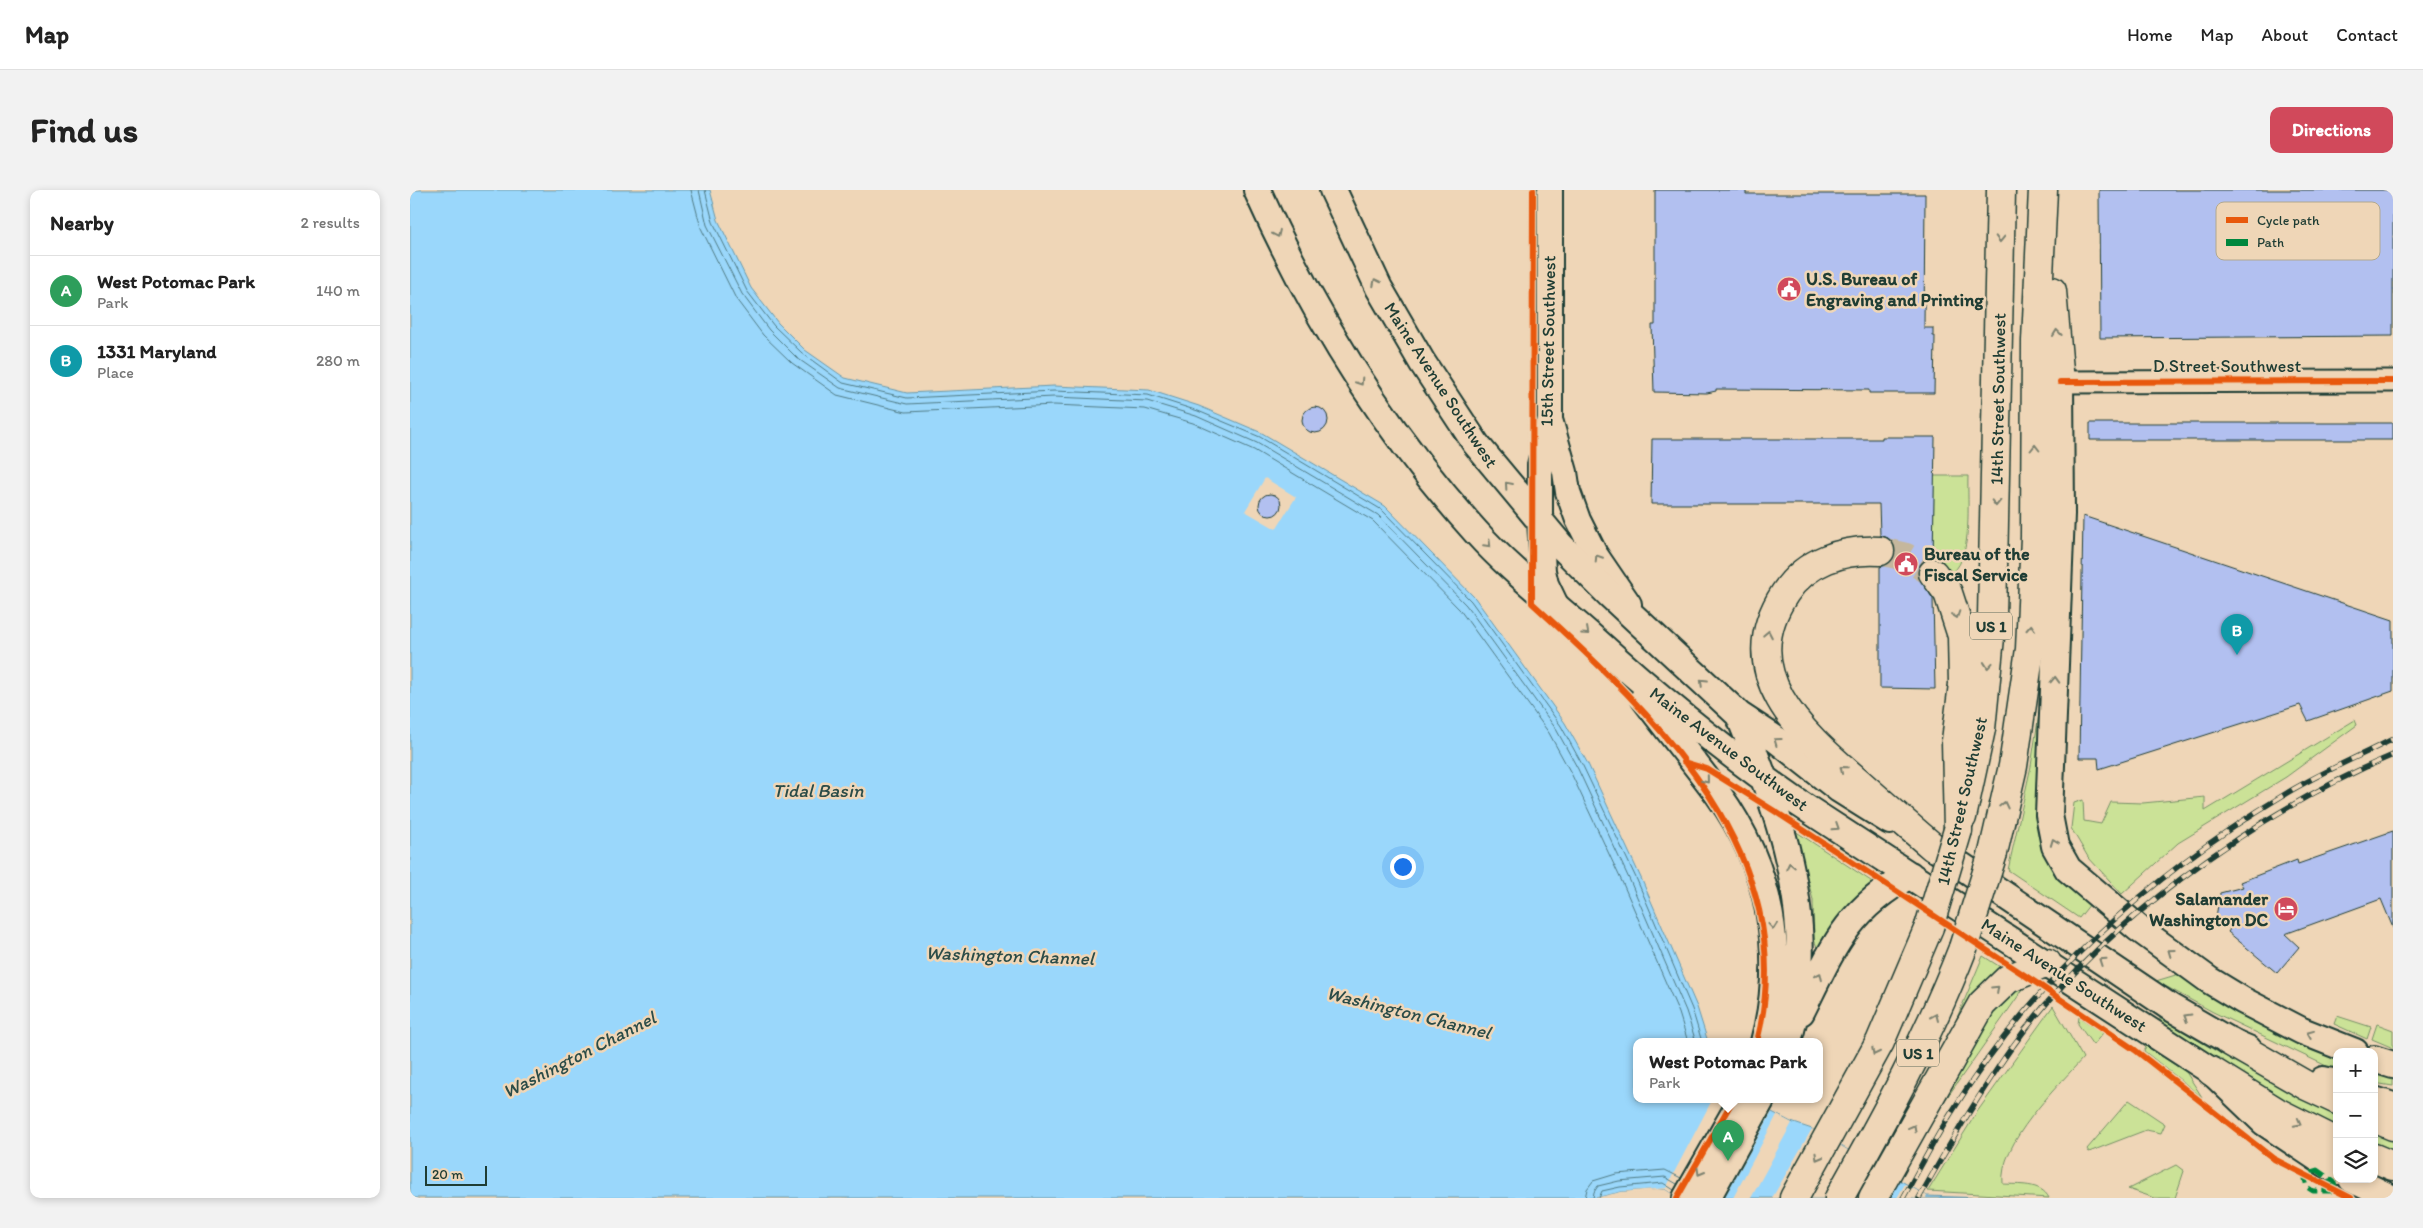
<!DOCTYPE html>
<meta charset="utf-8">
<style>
:root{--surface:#fff;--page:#f2f2f2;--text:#222;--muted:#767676;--line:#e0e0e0;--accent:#d1495b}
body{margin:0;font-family:Itim,sans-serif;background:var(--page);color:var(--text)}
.controls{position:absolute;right:15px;bottom:15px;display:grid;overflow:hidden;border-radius:10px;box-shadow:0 2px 8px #0003}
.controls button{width:45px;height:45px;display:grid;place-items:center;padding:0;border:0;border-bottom:1px solid var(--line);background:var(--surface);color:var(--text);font:25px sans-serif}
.scale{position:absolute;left:15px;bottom:12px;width:62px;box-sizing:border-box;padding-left:5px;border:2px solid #1f3d34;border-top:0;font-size:14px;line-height:18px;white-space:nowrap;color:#1f3d34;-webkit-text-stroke:4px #efd6b7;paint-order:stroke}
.you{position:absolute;left:992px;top:676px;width:18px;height:18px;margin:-12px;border:4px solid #fff;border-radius:50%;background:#1a73e8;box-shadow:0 0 0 8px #1a73e833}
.badge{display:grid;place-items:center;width:32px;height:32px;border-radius:50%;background:var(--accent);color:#fff;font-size:16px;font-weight:700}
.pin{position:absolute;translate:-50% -41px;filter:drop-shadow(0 1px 2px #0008)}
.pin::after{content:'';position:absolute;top:26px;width:18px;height:15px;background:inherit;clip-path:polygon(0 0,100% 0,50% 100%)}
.popup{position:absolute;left:1223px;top:848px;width:190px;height:65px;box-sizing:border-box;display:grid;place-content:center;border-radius:10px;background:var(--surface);filter:drop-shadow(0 1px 4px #0005);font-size:16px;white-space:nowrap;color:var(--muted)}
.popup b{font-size:19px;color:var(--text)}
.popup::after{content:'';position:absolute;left:50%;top:100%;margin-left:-10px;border:10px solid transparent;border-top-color:var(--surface)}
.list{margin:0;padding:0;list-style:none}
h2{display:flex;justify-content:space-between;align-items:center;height:65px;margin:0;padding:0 20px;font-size:21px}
h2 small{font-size:16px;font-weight:400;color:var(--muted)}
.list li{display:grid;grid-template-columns:32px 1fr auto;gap:15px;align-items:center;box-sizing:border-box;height:70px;padding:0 20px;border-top:1px solid var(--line)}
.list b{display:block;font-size:19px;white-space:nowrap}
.list p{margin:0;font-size:16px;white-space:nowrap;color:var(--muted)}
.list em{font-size:16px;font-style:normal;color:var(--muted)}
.icon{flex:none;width:28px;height:28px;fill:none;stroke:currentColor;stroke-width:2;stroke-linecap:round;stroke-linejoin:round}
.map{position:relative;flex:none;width:1983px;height:1008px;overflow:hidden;border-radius:10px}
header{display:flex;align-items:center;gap:30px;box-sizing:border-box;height:70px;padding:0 25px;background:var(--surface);border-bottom:1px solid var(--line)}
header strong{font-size:24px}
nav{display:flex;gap:28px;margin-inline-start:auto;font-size:18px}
.intro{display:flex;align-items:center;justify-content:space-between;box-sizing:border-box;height:120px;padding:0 30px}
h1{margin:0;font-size:35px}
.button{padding:12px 22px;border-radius:10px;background:var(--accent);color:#fff;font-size:18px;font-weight:700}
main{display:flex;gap:30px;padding:0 30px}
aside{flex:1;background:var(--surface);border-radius:10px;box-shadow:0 2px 8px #0003}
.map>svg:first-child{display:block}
.green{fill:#cbe297;stroke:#759066}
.water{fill:#9ad7fb;stroke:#6999ab}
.pier{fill:#efd6b7}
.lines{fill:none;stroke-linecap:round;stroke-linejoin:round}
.shore{stroke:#507b84;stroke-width:1}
.building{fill:#b2c0f0;stroke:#1f3d34}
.motorway-tunnel{stroke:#c5b79d;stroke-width:28;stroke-dasharray:28 14;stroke-linecap:butt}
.tertiary-casing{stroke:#1f3d34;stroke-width:25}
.secondary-casing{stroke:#1f3d34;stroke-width:28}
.primary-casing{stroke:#1f3d34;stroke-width:30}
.trunk-casing{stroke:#1f3d34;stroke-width:31}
.motorway-casing{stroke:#1f3d34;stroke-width:31}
.tertiary{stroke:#efd6b7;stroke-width:21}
.secondary{stroke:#efd6b7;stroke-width:24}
.primary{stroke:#efd6b7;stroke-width:26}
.trunk{stroke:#efd6b7;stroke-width:28}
.motorway{stroke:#efd6b7;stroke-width:28}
.rail-casing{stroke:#1f3d34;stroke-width:5.5}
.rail{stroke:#efd6b7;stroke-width:4;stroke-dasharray:11;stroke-linecap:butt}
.motorway-bridge-casing{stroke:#1f3d34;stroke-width:31;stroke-linecap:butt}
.motorway-bridge{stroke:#efd6b7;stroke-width:28}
.quiet{stroke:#00873e;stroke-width:5;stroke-dasharray:10 5;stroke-linecap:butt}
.cycleway-casing{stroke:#efd6b7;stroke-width:9}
.cycleway{stroke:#e8590c;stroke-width:6}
.oneway{stroke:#7d826f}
.labels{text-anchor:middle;stroke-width:5;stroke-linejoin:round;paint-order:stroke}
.shield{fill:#efd6b7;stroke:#5d6b5b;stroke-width:1}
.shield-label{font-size:16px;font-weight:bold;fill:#1f3d34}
.poi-label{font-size:18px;font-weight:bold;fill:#1f3d34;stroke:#efd6b7;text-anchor:start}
.street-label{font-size:18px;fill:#1f3d34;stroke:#efd6b7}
.water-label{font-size:19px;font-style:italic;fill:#2b4c48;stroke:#efd6b7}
.key{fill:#efd6b7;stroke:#b1a890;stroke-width:1}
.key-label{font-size:14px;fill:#1f3d34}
</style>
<header>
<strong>Map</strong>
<nav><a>Home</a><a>Map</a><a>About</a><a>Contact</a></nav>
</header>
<div class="intro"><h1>Find us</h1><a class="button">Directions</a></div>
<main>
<aside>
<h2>Nearby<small>2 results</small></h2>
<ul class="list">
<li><span class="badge" style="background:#2e9e5b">A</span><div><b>West Potomac Park</b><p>Park</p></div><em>140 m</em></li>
<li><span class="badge" style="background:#0f9aa8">B</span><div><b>1331 Maryland</b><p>Place</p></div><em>280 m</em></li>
</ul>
</aside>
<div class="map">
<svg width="1983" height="1008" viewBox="0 0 1983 1008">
<rect width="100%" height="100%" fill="#efd6b7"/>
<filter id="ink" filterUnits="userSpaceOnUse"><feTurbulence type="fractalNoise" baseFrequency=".02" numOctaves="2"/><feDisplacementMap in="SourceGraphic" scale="10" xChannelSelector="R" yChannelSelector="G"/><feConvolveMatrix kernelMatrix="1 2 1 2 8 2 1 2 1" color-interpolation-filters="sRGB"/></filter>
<g filter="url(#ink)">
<!-- green -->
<path class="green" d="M 1524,286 L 1558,286 C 1557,311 1563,366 1543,382 L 1539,381 L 1523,366 Z
M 1637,471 L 1627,637 L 1637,668 L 1658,696 L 1680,714 L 1669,728 L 1598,680 L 1621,576 Z
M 1945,530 L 1947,535 L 1876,587 L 1768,653 L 1712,704 L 1678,667 L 1661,638 L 1664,613 L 1673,610 L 1674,631 L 1691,634 L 1701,612 L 1733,613 L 1795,607 L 1795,621 Z
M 1385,641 L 1464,693 L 1415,753 L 1408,759 L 1404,750 L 1403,710 Z
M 1573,766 L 1595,780 L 1533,861 Z
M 1769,784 L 1927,864 L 1927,881 L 1803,822 L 1757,797 L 1736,794 Z
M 1616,795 L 1491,973 L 1587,806 Z
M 1643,816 L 1673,868 C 1647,897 1588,954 1593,994 C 1608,995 1631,992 1639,1008 L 1518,1001 L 1567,922 Z
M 1927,826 L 1961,837 L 1957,849 L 1924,834 Z
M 1669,827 L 1693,843 L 1683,855 L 1668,834 Z
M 1750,828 L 1825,872 L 1927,923 L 1927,938 C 1864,911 1807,870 1750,832 Z
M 1967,834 L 1983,840 L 1983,858 L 1962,849 Z
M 1736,856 L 1776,882 L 1792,907 L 1734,861 Z
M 1964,878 L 1983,884 L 1983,896 L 1964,893 Z
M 1719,910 L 1755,934 L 1751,943 L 1736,940 L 1679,962 L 1677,959 Z
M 1964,941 L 1983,948 L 1983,962 L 1964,954 Z
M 1766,975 L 1774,981 L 1765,1008 L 1745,1008 L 1718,999 Z"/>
<!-- water -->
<path class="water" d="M 0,0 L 300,0 L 308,30 L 341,98 L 368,133 L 395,160 L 435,188 L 497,203 L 644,196 L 739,200 L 789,216 L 852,243 L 975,316 L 1065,408 L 1155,533 L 1178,574 L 1231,688 L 1287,817 L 1298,852 L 1227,852 L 1227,910 L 1339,910 L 1381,932 L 1402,939 L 1517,1006 L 1576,1008 L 1269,1008 L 1255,999 L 1211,1002 L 1185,1008 L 0,1008 Z"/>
<!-- pier -->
<path class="pier" d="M 855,288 L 886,307 L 866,339 L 835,321 Z
M 1302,910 L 1339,910 L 1362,922 L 1314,1008 L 1269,1008 L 1255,999 L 1185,1008 L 1211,1002 L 1256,998 Z
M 1367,925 L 1382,933 L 1341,1008 L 1323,1008 Z
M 1402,939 L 1487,989 L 1477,1008 L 1362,1008 Z
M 1495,994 L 1517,1006 L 1516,1008 L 1487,1008 Z"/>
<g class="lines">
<!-- shore -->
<path class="shore" d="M 281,0 L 291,38 L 326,109 L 353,145 L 382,173 L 427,205 L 496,222 L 644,215 L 735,219 L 783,233 L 844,260 L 963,331 L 1050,420 L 1139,543 L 1161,583 L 1214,696 L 1269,823 L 1278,852
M 289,0 L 297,35 L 332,104 L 359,140 L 387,168 L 430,198 L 497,214 L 644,207 L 737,211 L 786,226 L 847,253 L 968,325 L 1056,415 L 1146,539 L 1168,579 L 1221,693 L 1276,821 L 1286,852
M 295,0 L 303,32 L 337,101 L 364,136 L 392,163 L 433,193 L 497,208 L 644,201 L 738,205 L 788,221 L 850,247 L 972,320 L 1061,411 L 1151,536 L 1173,576 L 1227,690 L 1282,819 L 1292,852
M 1175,1008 L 1177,999 L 1183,991 L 1206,984 L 1255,980 L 1271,988
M 1183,1008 L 1184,1002 L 1188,996 L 1209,991 L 1255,987 L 1267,994
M 1189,1008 L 1192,1001 L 1210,997 L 1253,993 L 1264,1000"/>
</g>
<!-- building -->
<path class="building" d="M 1245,0 L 1336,0 L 1336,4 L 1515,4 L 1514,138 L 1523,138 L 1523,146 L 1525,146 L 1524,203 L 1459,203 L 1459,200 L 1306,199 L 1306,201 L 1297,203 L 1244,202 L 1242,135 L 1245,135 Z
M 1689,0 L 1983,0 L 1983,146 L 1690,148 Z
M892 230a13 13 0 1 1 26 0a13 13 0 1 1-26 0Z
M 1680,233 L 1983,233 L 1983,250 L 1680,250 Z
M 1472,247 L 1525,247 L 1523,368 L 1513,371 L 1509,376 L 1507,384 L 1523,409 L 1525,499 L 1470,498 L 1470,377 L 1477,375 L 1483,369 L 1486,361 L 1483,353 L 1478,348 L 1470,345 L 1469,314 L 1241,314 L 1242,249 L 1472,249 Z
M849 315a11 11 0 1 1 22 0a11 11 0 1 1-22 0Z
M 1673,326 L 1983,430 L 1983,501 L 1898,531 L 1890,515 L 1689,579 L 1688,568 L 1669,568 Z
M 1983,641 L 1983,738 L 1971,709 L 1875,744 L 1889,757 L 1867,783 L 1818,742 L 1820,739 L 1806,727 L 1810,703 L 1833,697 L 1830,692 L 1887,670 L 1888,674 Z"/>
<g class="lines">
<!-- motorway-tunnel -->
<path class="motorway-tunnel" d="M 1470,361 L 1496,367 L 1523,383"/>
<defs>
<path id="tertiary" d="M 1650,192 L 1983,191"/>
<path id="secondary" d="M 1140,0 L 1140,229 L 1130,275 L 1130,332 L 1133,381 L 1136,394 L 1147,417
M 1141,233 L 1155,282 L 1158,302 L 1168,330 L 1185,364 L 1219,414"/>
<path id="primary" d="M 847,0 C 903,125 974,240 1066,342 C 1102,382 1146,415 1186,451 C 1250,509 1316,563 1387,612 L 1801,881 L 1854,932 L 1927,981
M 923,0 L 969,98 L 1012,172 L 1066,254 L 1151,356 L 1200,405 L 1329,525 L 1367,550 L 1429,599 L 1480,631
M 1650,192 L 1651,324 L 1639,625 L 1645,656 L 1658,679 L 1729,739 L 1799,790 L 1832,810 L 1892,841 L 1945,862
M 1234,508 C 1258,540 1284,572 1308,604 C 1361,677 1377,766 1354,852
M 1329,525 C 1365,612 1398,701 1388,796 C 1386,815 1384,835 1377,852
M 1522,656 L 1760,817 L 1819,851 L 1838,859
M 1391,822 C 1422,760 1436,720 1500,685
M 1964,869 L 1983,875
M 1913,890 L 1927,893
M 1964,910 L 1983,916
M 1942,989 L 1981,1008
M 1276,1008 L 1332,910
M 1297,1008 L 1351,910"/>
<path id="trunk" d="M 1642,101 L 1650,192
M 1552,627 L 1571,539 L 1582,427 L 1591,0
M 1583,663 L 1603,576 L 1620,459 L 1625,347 L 1626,151 L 1633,0"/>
<path id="motorway" d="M 1470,361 C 1433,359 1396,371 1375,403 C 1323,482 1390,542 1446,590 C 1471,612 1497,635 1523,657
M 1523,383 L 1538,403 L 1552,446 L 1553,494 L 1546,551 L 1548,640
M 1819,851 L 1897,896 L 1927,910
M 1801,881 L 1867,922 L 1927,952
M 1964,928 L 1983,936
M 1964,968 L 1983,976
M 1384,1008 L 1470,852 L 1519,737
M 1429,1008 C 1475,926 1519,846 1553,758
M 1463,1008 L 1572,814 L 1598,789 L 1637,773"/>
</defs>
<!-- tertiary casing -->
<use href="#tertiary" class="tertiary-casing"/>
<!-- secondary casing -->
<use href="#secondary" class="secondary-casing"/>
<!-- primary casing -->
<use href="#primary" class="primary-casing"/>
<!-- trunk casing -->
<use href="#trunk" class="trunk-casing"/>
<!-- motorway casing -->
<use href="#motorway" class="motorway-casing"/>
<!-- tertiary -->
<use href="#tertiary" class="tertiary"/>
<!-- secondary -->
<use href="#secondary" class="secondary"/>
<!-- primary -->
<use href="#primary" class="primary"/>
<!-- trunk -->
<use href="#trunk" class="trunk"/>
<!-- motorway -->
<use href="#motorway" class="motorway"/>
<defs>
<path id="rail" d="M 1493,1008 C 1509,980 1523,952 1540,925 C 1620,794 1740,685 1872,606 C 1907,584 1946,568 1983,549
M 1509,1008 C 1537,958 1567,907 1600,860 C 1689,735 1843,624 1983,565"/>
</defs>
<!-- rail casing -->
<use href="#rail" class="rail-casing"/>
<!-- rail -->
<use href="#rail" class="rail"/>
<defs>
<path id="motorway-bridge" d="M 1519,737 L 1548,640
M 1553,758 L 1583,663"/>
</defs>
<!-- motorway-bridge casing -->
<use href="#motorway-bridge" class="motorway-bridge-casing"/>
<!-- motorway-bridge -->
<use href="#motorway-bridge" class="motorway-bridge"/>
<!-- quiet -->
<path class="quiet" d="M 1907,980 L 1924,992 L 1925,996 L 1921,1001 L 1903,1001 L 1897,997 L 1895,989 L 1898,983 Z"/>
<defs>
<path id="cycleway" d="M 1123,0 L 1122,413 C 1247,527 1394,666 1347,852
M 1650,192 L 1983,191
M 1274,572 L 1297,579 L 1366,622 L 1628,794 L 1725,860 L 1864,969 L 1941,1008
M 1267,1008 L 1323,910"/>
</defs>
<!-- cycleway casing -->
<use href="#cycleway" class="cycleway-casing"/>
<!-- cycleway -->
<use href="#cycleway" class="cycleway"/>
</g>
<!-- one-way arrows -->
<defs><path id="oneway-chevron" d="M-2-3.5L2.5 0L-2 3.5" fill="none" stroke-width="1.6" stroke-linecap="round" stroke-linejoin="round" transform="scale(1.25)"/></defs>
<g class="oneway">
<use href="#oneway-chevron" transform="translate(867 44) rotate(65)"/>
<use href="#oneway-chevron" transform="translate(1590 49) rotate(91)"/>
<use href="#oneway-chevron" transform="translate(966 92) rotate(-117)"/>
<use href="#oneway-chevron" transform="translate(1647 143) rotate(-96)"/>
<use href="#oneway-chevron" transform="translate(950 192) rotate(57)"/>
<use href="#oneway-chevron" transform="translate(1625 258) rotate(-90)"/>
<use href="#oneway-chevron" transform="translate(1098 295) rotate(-131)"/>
<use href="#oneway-chevron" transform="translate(1586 313) rotate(91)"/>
<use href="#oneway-chevron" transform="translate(1078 354) rotate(45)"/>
<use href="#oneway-chevron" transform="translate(1188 368) rotate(-123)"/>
<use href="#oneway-chevron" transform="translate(1546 425) rotate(71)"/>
<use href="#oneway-chevron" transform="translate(1621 438) rotate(-87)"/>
<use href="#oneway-chevron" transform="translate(1176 442) rotate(42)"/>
<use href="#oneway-chevron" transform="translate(1358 444) rotate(-79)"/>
<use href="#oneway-chevron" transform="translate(1578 475) rotate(95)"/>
<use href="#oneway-chevron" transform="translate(1645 490) rotate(-88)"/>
<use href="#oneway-chevron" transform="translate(1293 492) rotate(-136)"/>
<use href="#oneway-chevron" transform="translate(1367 551) rotate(-144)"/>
<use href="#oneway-chevron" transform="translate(1433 579) rotate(-140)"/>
<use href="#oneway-chevron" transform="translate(1296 590) rotate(51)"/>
<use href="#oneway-chevron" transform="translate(1594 615) rotate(-77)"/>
<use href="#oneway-chevron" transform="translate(1426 637) rotate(33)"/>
<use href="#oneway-chevron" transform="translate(1644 652) rotate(-111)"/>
<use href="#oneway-chevron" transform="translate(1380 676) rotate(-103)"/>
<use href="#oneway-chevron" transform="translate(1363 736) rotate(85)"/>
<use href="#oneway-chevron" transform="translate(1761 762) rotate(-144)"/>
<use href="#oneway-chevron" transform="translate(1692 771) rotate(-146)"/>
<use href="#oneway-chevron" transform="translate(1409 786) rotate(-64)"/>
<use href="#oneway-chevron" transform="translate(1586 799) rotate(-43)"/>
<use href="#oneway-chevron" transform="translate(1525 827) rotate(-66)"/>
<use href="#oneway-chevron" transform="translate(1777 827) rotate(-149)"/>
<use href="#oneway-chevron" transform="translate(1900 844) rotate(-158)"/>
<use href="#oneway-chevron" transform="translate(1465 862) rotate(117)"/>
<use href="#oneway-chevron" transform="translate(1888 933) rotate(28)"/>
<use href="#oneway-chevron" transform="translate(1503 938) rotate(-61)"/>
<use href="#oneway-chevron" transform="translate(1408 967) rotate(120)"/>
<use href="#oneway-chevron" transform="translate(1290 982) rotate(120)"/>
</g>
</g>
<!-- icons -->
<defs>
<symbol id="civic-disc" viewBox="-11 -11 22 22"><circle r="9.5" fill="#d1495b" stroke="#efd6b7"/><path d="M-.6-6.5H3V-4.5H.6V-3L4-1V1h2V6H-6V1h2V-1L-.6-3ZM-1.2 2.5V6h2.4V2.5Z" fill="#fff"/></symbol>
<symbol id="hotel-disc" viewBox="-11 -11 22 22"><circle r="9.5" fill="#d1495b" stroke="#efd6b7"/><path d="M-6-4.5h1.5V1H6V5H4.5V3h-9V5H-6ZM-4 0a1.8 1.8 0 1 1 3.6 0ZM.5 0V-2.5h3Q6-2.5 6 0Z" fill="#fff"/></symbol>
</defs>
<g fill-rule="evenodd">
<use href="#civic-disc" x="1365" y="85" width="28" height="28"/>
<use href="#civic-disc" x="1482" y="360" width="28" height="28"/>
<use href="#hotel-disc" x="1862" y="705" width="28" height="28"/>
</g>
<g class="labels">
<!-- shield labels -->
<g class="shield">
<rect x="1560" y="422.5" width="42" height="27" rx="4"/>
<rect x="1487" y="849.5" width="42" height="27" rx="4"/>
</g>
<g class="shield-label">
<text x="1581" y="442">US 1</text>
<text x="1508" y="869">US 1</text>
</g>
<!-- poi labels -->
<g class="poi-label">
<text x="1396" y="95">U.S. Bureau of<tspan x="1396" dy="21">Engraving and Printing</tspan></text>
<text x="1514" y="370">Bureau of the<tspan x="1514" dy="21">Fiscal Service</tspan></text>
<text x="1858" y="715" text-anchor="end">Salamander<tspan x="1858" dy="21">Washington DC</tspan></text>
</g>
<!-- street labels -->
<g class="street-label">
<text transform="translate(1138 151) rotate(-89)" y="6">15th Street Southwest</text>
<text x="1817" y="182">D Street Southwest</text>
<text transform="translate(1031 195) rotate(57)" y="6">Maine Avenue Southwest</text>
<text transform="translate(1588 209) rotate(-89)" y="6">14th Street Southwest</text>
<text transform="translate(1319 559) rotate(37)" y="6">Maine Avenue Southwest</text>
<text transform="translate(1552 611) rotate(-77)" y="6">14th Street Southwest</text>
<text transform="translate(1654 785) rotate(33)" y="6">Maine Avenue Southwest</text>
</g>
<!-- water labels -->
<g class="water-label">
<text x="408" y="607">Tidal Basin</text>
<text transform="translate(600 765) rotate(2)" y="7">Washington Channel</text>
<text transform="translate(999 822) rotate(14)" y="7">Washington Channel</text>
<text transform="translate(169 864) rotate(-27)" y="7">Washington Channel</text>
</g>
</g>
<!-- legend -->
<rect x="1806" y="12" width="164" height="58" rx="8" class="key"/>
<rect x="1816" y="27" width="22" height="6" fill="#e8590c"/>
<rect x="1816" y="49" width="22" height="7" fill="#00873e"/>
<g class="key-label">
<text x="1847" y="35">Cycle path</text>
<text x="1847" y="57">Path</text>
</g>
</svg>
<div class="controls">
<button>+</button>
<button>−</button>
<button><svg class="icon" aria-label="layers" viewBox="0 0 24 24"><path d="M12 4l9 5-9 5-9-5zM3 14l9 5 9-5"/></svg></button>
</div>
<div class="scale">20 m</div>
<div class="you"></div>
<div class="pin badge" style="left:1318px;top:971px;background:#2e9e5b">A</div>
<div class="popup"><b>West Potomac Park</b>Park</div>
<div class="pin badge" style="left:1827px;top:465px;background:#0f9aa8">B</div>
</div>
</main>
